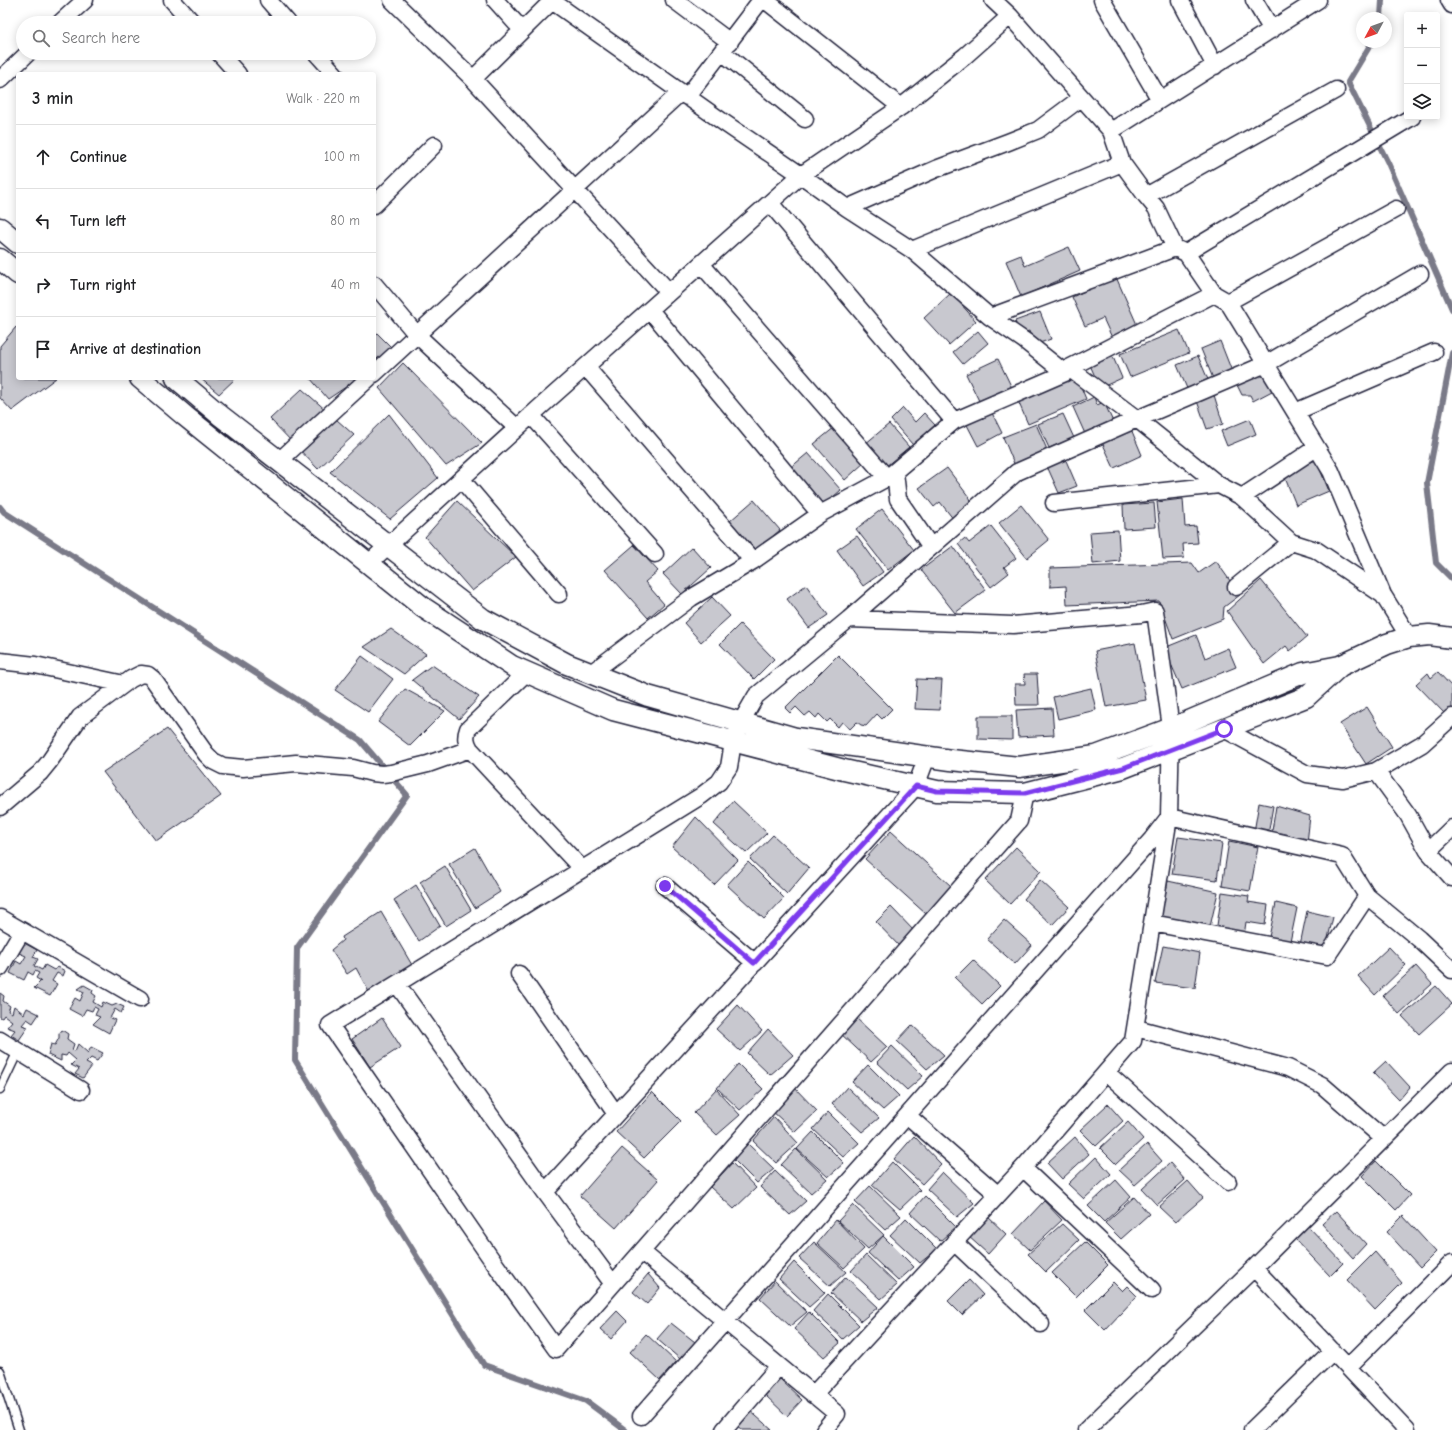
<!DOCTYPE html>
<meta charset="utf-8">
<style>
:root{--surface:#fff;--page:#f6f6f6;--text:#202124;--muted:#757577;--line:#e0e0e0}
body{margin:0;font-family:"Comic Neue",sans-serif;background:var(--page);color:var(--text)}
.controls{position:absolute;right:12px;top:12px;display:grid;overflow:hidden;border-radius:4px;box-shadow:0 2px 10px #0003}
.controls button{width:36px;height:36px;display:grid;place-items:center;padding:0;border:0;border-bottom:1px solid var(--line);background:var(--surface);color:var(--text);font:20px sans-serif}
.compass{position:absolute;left:1356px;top:12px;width:36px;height:36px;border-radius:50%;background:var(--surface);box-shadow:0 2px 10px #0003;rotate:229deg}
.stop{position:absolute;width:12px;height:12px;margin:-9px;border:3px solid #7c3aed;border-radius:50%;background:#fff}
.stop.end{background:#7c3aed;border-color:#fff;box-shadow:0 1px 4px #0008}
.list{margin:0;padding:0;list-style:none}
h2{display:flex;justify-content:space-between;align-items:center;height:52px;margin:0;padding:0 16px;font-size:17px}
h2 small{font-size:13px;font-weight:400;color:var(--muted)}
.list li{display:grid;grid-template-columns:26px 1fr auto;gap:12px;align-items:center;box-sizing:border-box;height:64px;padding:0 16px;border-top:1px solid var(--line)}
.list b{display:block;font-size:15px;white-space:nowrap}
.list em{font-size:13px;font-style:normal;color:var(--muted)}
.icon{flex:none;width:22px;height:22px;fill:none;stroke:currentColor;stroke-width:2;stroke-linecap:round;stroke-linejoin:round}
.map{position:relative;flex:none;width:1452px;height:1430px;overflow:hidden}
.search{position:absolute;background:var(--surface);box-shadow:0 2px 10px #0003;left:16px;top:16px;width:360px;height:44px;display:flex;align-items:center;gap:10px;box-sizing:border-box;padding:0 14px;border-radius:22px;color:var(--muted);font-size:15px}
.panel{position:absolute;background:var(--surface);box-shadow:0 2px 10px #0003;left:16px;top:72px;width:360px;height:308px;border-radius:4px}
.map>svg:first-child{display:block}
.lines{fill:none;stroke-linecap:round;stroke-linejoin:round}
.stream{stroke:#7a7a88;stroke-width:6}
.building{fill:#c8c8cf;stroke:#22223b}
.service-casing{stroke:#22223b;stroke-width:11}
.minor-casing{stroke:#22223b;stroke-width:19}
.tertiary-casing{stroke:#22223b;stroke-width:23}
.service{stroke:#fff;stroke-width:8}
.minor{stroke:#fff;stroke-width:16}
.tertiary{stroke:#fff;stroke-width:20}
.route{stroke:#7c3aed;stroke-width:5}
</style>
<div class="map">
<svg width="1452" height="1430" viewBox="0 0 1452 1430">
<rect width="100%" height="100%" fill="#fff"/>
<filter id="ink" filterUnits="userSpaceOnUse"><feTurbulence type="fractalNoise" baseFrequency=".025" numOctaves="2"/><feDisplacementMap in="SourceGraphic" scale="8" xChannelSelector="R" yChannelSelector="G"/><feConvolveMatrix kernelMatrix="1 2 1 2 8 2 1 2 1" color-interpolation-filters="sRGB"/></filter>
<g filter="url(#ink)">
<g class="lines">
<!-- stream -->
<path class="stream" d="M 1381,18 L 1382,0
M 1372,42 L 1348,82 L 1388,163 L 1452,309
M 1452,353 L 1427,483 L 1436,563 L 1452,579
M 0,507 L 4,512 L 360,740 L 407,795 L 297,948 L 295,1060 L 484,1365 L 586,1401 L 625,1430"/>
</g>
<!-- building -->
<path class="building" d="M 1069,247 L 1080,271 L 1021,297 L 1006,261 L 1021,255 L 1025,266 Z
M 1116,277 L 1139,329 L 1113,340 L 1103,318 L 1085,326 L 1072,297 Z
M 951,293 L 976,321 L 949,345 L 924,318 Z
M 1040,312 L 1051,339 L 1034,345 L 1029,331 L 1020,334 L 1015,321 Z
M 16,327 L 18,329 L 18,378 L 56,378 L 12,411 L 0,398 L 0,346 Z
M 374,330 L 397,353 L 374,368 Z
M 1179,330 L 1189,353 L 1130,377 L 1120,354 Z
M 978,331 L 988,343 L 963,364 L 953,352 Z
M 1220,341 L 1233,374 L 1214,381 L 1201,349 Z
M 1198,356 L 1209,382 L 1188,391 L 1177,365 Z
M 1113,357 L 1122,378 L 1100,388 L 1090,365 Z
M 998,359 L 1012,388 L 980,403 L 966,374 Z
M 403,363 L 482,443 L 446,466 L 379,388 Z
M 1261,370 L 1272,391 L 1253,401 L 1250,395 L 1242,395 L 1236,383 Z
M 1076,375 L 1086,399 L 1028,424 L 1018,401 Z
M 200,378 L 236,378 L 219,394 Z
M 310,378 L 359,378 L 328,399 Z
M 302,389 L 354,435 L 318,469 L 270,419 Z
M 1214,395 L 1223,424 L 1207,429 L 1197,401 Z
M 1094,397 L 1097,405 L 1104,402 L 1114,424 L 1086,436 L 1073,407 Z
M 903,408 L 915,422 L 924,413 L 935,425 L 913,445 L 891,420 Z
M 991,411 L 1002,433 L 978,446 L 966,423 Z
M 389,414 L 438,478 L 390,519 L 330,472 Z
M 1063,414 L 1074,438 L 1049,448 L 1038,424 Z
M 1250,419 L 1256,434 L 1227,446 L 1221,431 Z
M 889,424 L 909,447 L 885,467 L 865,444 Z
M 1036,424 L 1048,452 L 1015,466 L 1003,437 Z
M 835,427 L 865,462 L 845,480 L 814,444 Z
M 1131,429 L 1142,455 L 1114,468 L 1102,442 Z
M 808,453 L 841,490 L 824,505 L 790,468 Z
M 1064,456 L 1077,486 L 1059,493 L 1046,464 Z
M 1316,460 L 1329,491 L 1296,505 L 1283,473 Z
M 947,468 L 975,505 L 954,520 L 940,502 L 934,507 L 919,488 Z
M 1183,499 L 1185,527 L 1196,526 L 1198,543 L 1183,544 L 1184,558 L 1163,559 L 1157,502 Z
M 754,500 L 780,530 L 756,551 L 730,521 Z
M 457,501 L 516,557 L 472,591 L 425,537 Z
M 1154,503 L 1156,527 L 1124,529 L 1123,505 Z
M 1021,505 L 1049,540 L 1027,558 L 999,523 Z
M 882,509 L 914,550 L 888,570 L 856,529 Z
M 991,526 L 1016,558 L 1004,567 L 1009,573 L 991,587 L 958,544 L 965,538 L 969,543 Z
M 1118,530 L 1120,561 L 1093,564 L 1090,532 Z
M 857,536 L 883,572 L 863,586 L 837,550 Z
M 634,545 L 658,571 L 645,582 L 664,604 L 648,618 L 605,570 Z
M 953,546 L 986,590 L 955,613 L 921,570 Z
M 692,547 L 711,568 L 682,594 L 663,574 Z
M 1216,561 L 1240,595 L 1224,607 L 1223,619 L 1173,639 L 1159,601 L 1067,605 L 1066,586 L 1050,587 L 1050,568 L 1192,563 L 1199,573 Z
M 1261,580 L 1307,637 L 1290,651 L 1286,646 L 1264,664 L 1227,611 Z
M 806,585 L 828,615 L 809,628 L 787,599 Z
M 712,597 L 730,616 L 701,642 L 684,623 Z
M 740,624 L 774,659 L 754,679 L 720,644 Z
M 391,629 L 426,654 L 404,674 L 364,647 Z
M 1196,635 L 1205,658 L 1228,648 L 1236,667 L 1182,689 L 1164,648 Z
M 1135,643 L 1146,700 L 1106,707 L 1095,651 Z
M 838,655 L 892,709 L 882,719 L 877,714 L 866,726 L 861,725 L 857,722 L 850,729 L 842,722 L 838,727 L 830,719 L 827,722 L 819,714 L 816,718 L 810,712 L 805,716 L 796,707 L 790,713 L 785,708 Z
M 362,656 L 393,679 L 368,712 L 335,690 Z
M 432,665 L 479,697 L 459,719 L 412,680 Z
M 1438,672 L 1452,687 L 1452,708 L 1445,714 L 1416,684 L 1428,673 L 1431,678 Z
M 1024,674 L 1037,674 L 1039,705 L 1016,705 L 1015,684 L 1025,684 Z
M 917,679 L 942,680 L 940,710 L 915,709 Z
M 1091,688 L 1096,710 L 1058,719 L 1053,697 Z
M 405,689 L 445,711 L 410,746 L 378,722 Z
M 1367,707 L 1392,747 L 1366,764 L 1340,724 Z
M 1052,708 L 1054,735 L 1018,737 L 1016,710 Z
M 978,716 L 1012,716 L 1012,740 L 978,739 Z
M 167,729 L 221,796 L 156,841 L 103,772 Z
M 733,801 L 767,833 L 746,853 L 714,824 Z
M 1259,803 L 1273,806 L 1268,835 L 1254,832 Z
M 1276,806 L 1310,816 L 1307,843 L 1271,837 Z
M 696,817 L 738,860 L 714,885 L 672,847 Z
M 891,831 L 951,886 L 926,914 L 865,859 Z
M 773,835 L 809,868 L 787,894 L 750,859 Z
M 1178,837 L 1222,843 L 1217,880 L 1172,874 Z
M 1229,841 L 1258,847 L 1250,891 L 1222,886 Z
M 1016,847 L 1041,871 L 1010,904 L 985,880 Z
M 475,848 L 500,892 L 475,908 L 449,864 Z
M 748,862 L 784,898 L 764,919 L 727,885 Z
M 445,866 L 471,910 L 446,926 L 420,882 Z
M 1040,880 L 1069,907 L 1052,925 L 1024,899 Z
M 1168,881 L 1218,892 L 1209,931 L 1160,920 Z
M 416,885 L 440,926 L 419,941 L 394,900 Z
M 1222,892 L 1249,896 L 1248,902 L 1268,905 L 1265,925 L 1246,922 L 1244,936 L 1216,932 Z
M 1276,903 L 1297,908 L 1290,942 L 1269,937 Z
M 891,907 L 916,933 L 901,948 L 876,922 Z
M 1307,911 L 1333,917 L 1325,951 L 1300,945 Z
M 381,912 L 412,965 L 369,992 L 356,968 L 347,974 L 331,950 L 343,940 L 342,937 Z
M 1004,920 L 1032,945 L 1015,964 L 987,939 Z
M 24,943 L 37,950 L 33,957 L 38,959 L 34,966 L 42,970 L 45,965 L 54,970 L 58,967 L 65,971 L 63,976 L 57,973 L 52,981 L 57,984 L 50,996 L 34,988 L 41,981 L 36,978 L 39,973 L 35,971 L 33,975 L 28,972 L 24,980 L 10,973 L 16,961 L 21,964 L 26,956 L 19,953 Z
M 1163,946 L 1200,953 L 1195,988 L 1155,983 Z
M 1389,947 L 1406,965 L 1375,995 L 1358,976 Z
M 973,960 L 1000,986 L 982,1004 L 955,978 Z
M 1416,966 L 1432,984 L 1399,1014 L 1383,996 Z
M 84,985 L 93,990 L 92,993 L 96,996 L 93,1002 L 101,1007 L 103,1002 L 112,1006 L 117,1004 L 124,1007 L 121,1013 L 115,1009 L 110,1018 L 115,1020 L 109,1033 L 93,1024 L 100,1017 L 95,1015 L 98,1009 L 94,1007 L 92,1011 L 86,1009 L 82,1016 L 69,1009 L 75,998 L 80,1001 L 84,992 L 78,989 Z
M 1436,986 L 1452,1004 L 1419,1034 L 1402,1016 Z
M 0,993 L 4,996 L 3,1001 L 10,1006 L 8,1011 L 12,1013 L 14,1006 L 24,1014 L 27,1008 L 39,1014 L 33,1023 L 27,1019 L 22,1025 L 28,1027 L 19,1040 L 11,1035 L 15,1030 L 7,1027 L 12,1021 L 4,1015 L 2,1018 L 0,1017 Z
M 738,1005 L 762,1031 L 740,1051 L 716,1029 Z
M 855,1017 L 887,1047 L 871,1062 L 840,1033 Z
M 382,1018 L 401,1047 L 370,1067 L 352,1039 Z
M 912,1025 L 944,1055 L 927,1069 L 897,1041 Z
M 768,1029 L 793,1055 L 770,1075 L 747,1053 Z
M 62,1030 L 68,1034 L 67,1039 L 74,1044 L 72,1050 L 75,1051 L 78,1044 L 88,1053 L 91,1047 L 103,1053 L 97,1061 L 91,1058 L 86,1063 L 92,1066 L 83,1078 L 75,1074 L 79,1069 L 71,1065 L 76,1060 L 68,1053 L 66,1056 L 61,1055 L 61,1061 L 48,1055 L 51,1044 L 55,1045 L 59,1038 L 59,1034 Z
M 892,1046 L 923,1076 L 907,1090 L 877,1062 Z
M 1386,1061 L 1410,1087 L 1399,1100 L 1373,1073 Z
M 738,1064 L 763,1089 L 740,1110 L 717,1088 Z
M 868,1065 L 899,1096 L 883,1110 L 852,1082 Z
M 793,1086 L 817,1111 L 795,1132 L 771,1110 Z
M 847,1087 L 879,1118 L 862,1132 L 832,1104 Z
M 716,1089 L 740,1115 L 717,1135 L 694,1113 Z
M 652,1092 L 681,1121 L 644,1158 L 616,1132 Z
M 1108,1104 L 1123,1121 L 1096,1146 L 1080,1130 Z
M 828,1112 L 859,1143 L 843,1157 L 813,1129 Z
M 774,1117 L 798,1143 L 776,1163 L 753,1141 Z
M 1128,1122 L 1143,1139 L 1116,1164 L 1100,1148 Z
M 813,1132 L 844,1163 L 828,1177 L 797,1149 Z
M 914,1136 L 941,1164 L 922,1184 L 894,1159 Z
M 1075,1137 L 1089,1154 L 1062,1179 L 1047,1163 Z
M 748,1144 L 774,1169 L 757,1183 L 733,1159 Z
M 1147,1144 L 1162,1161 L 1135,1185 L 1119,1170 Z
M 622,1148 L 658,1180 L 616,1228 L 580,1196 Z
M 796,1149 L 827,1179 L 811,1193 L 781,1165 Z
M 1096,1157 L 1111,1174 L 1084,1199 L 1068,1184 Z
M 1376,1161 L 1410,1195 L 1396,1210 L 1362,1176 Z
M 892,1162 L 920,1190 L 900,1209 L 872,1185 Z
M 732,1163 L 756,1188 L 734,1209 L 710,1187 Z
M 1170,1163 L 1185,1180 L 1157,1205 L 1142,1189 Z
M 775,1171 L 806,1201 L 790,1215 L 760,1187 Z
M 942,1172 L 974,1203 L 957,1217 L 927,1189 Z
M 1116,1180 L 1131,1197 L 1104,1222 L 1088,1206 Z
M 1188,1181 L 1203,1198 L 1175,1222 L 1159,1207 Z
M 870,1186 L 901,1216 L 885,1230 L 855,1202 Z
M 925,1196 L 956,1227 L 940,1241 L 910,1213 Z
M 1134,1197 L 1149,1214 L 1121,1239 L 1105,1223 Z
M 1044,1201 L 1062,1220 L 1030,1250 L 1013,1234 Z
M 853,1205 L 884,1235 L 868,1249 L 838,1221 Z
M 1336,1211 L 1366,1244 L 1353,1258 L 1322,1224 Z
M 987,1216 L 1006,1234 L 988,1254 L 968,1236 Z
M 1403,1216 L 1436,1252 L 1420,1268 L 1387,1232 Z
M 906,1218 L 937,1249 L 920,1263 L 890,1235 Z
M 836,1220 L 864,1249 L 844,1268 L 817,1243 Z
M 1062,1224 L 1079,1240 L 1046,1272 L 1028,1254 Z
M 1308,1226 L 1343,1263 L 1330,1276 L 1295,1239 Z
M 883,1236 L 914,1267 L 898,1281 L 868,1253 Z
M 814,1242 L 846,1272 L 830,1286 L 799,1258 Z
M 1085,1242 L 1108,1265 L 1076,1297 L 1052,1273 Z
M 1375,1252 L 1402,1283 L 1375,1310 L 1347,1280 Z
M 866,1255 L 897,1285 L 881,1299 L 851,1271 Z
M 794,1262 L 825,1293 L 809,1307 L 779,1279 Z
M 648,1274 L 660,1288 L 647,1304 L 633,1292 Z
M 846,1277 L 878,1307 L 861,1321 L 831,1293 Z
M 969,1280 L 983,1295 L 962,1315 L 948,1301 Z
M 775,1281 L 807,1312 L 790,1326 L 760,1298 Z
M 1113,1282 L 1122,1291 L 1127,1286 L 1137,1296 L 1105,1330 L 1085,1310 Z
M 828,1294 L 859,1325 L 843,1339 L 813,1311 Z
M 617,1311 L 627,1321 L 611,1339 L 600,1329 Z
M 809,1312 L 840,1343 L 824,1357 L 794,1329 Z
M 671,1323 L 695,1342 L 680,1359 L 657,1339 Z
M 646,1334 L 676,1362 L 660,1380 L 630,1352 Z
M 780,1379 L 802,1400 L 787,1416 L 765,1395 Z
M 748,1409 L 772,1430 L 742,1430 L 735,1424 Z"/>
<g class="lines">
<defs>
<path id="service" d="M 0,1089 L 18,1051
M 0,1371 L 19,1430"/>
<path id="minor" d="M 172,0 L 193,23
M 268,0 L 288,23
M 392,0 L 473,79 L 669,292
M 495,0 L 522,30
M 674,0 L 730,42
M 765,0 L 901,107
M 993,0 L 1010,16 L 1111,131 L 1122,163 L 1146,196 L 1156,208 L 1175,248 L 1186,253 L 1214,294 L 1228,302 L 1331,471 L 1383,595
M 1102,0 L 1160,100
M 1180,0 L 1215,66
M 1254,0 L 1272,30
M 1449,0 L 1452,5
M 552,1 L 726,124 L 801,175 L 847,208 L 912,250 L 990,317 L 1025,341 L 1065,373 L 1069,368 L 1137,419 L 1219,485 L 1242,497 L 1291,542 L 1316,550 L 1383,595 L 1409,637
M 60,23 L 85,0
M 722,52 L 805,119
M 219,53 L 238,74
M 316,53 L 335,74
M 473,79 L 553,0
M 0,80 L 28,53
M 687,97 L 761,0
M 1111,131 L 1318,0
M 1146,196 L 1336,90
M 770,203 L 954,421 L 1065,373
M 374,205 L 434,145
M 847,208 L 936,169 L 1008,142 L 1038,130 L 1081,98
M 912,250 L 1122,163
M 1186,253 L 1412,117
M 701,264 L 887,478 L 895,472 L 898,499 L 931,547
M 374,284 L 417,335 L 517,428
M 1228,302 L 1396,209
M 990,317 L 1175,248
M 586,367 L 753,561
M 1069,368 L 1214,294
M 374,374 L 681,92
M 1295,412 L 1434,352
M 531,415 L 655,554
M 279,461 L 369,378
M 461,479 L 559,594
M 1242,497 L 1316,448
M 1054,503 L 1219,485
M 820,514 L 887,478 L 954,421
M 369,563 L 538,409 L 801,175 L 901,107 L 965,56 L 1010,16
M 1236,587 L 1291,542
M 0,661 L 35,665 L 124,684
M 526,673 L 468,729 C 465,737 466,742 470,749 L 582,869
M 591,673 L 691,598 L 753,561 L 820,514 L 650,310
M 1224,729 L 1307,774 L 1343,779 L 1376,771 L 1422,744 L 1452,717
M 1376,771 L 1408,815 L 1428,851 L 1452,828
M 1025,793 L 1019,821 L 556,1349 L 490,1257 L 330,1025 L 701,796 L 719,782 L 729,767 L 733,742 L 741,722 L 756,696 L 849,619 L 1017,472 L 1137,419 L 1266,364 L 1420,274
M 0,807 L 40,773 L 49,762 L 80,717 L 131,679 L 141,674 L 148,675 L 153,679 L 206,754 L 213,761 L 223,766 L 243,768 L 296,763 L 353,768 L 372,773 L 382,774 L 391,773 L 428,764 L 470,749
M 1428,851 L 1452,878
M 665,886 L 755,963
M 0,918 L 140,999
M 1152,923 L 1327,956 L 1367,896
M 0,968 L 22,931
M 519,974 L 616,1114
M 397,984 L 545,1192 L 613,1284
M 1136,1028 L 1288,1068 L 1322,1085 L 1384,1139
M 0,1040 L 81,1090
M 1106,1072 L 1228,1182
M 908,1116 L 997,1194
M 1023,1168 L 1152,1290
M 545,1192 L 916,786 L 927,757
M 954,1242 L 1041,1324
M 642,1252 L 837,1414 L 824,1430
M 1254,1268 L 1407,1430
M 1348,1367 L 1452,1263
M 813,1395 L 1023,1168 L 1133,1041 L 1169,817 L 1171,728 L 1155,611 L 1141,614 L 1013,625 L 849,619
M 641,1416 L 1152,839 L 1169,817 L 1342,856 L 1367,896 L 1419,939 L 1452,970
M 724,1430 L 779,1366
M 1086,1430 L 1254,1268 L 1452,1071
M 1252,1430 L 1333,1351"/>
<path id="tertiary" d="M 0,228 L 18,243
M 0,259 L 18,274
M 140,378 L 185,416 L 424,608 L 512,666 L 613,710 L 844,770 L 937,791 L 1025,793 L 1123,768 L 1306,697 L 1340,666
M 176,378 L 221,416 L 483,619 L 567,664 L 648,696 L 796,738 L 951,760 L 1019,767 L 1096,756 L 1177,726 L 1303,673 L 1340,666 L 1387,644 L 1409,637 L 1429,635 L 1452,638"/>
</defs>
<!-- service casing -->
<use href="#service" class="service-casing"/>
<!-- minor casing -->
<use href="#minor" class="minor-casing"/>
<!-- tertiary casing -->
<use href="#tertiary" class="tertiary-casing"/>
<!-- service -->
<use href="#service" class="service"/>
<!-- minor -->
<use href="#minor" class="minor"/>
<!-- tertiary -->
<use href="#tertiary" class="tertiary"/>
</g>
</g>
<g class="lines" filter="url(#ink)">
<!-- route -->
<path class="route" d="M 665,886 L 754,963 L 916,786 L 937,791 L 1025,793 L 1123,768 L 1224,729"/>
</g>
</svg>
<div class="controls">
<button>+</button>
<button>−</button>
<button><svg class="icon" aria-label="layers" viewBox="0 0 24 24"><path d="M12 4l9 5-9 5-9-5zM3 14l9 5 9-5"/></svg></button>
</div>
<svg class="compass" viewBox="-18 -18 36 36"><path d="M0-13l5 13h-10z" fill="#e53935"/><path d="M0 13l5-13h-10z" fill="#757577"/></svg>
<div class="stop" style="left:1224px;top:729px"></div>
<div class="stop end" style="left:665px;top:886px"></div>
<div class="search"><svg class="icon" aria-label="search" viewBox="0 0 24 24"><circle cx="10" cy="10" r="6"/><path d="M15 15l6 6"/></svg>Search here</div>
<section class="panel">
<h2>3 min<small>Walk · 220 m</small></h2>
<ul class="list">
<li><svg class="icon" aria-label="ahead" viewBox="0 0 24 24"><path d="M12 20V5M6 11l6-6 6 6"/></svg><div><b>Continue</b></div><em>100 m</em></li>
<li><svg class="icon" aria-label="left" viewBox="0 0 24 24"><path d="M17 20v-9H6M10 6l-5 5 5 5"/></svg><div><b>Turn left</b></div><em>80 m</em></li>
<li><svg class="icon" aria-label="right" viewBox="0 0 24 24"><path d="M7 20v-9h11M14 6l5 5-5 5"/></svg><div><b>Turn right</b></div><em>40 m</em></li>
<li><svg class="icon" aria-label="arrive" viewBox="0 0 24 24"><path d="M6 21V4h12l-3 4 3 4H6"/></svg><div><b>Arrive at destination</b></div></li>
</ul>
</section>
</div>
